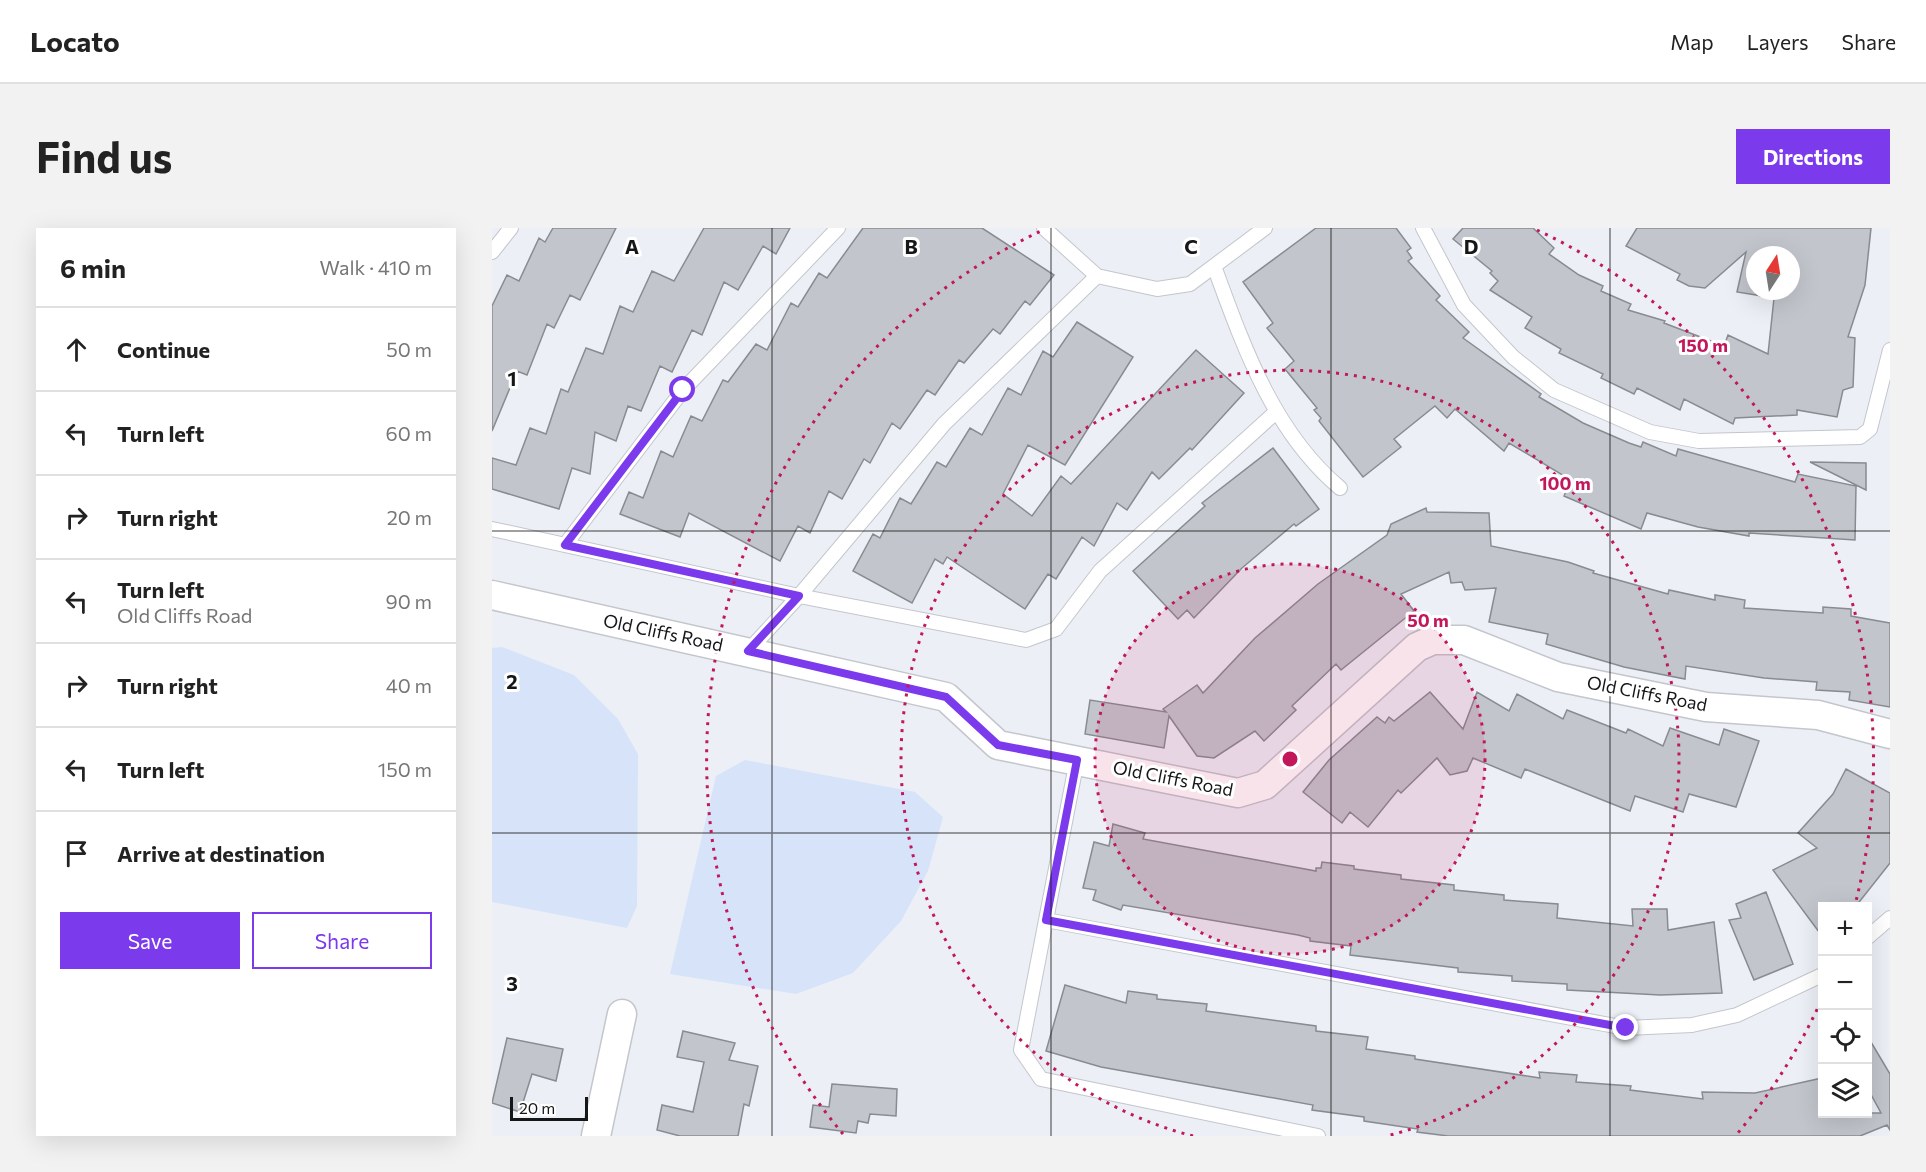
<!DOCTYPE html>
<meta charset="utf-8">
<style>
:root{--surface:#fff;--page:#f2f2f2;--text:#222;--muted:#767676;--line:#e0e0e0;--accent:#7c3aed}
body{margin:0;font-family:Commissioner,sans-serif;background:var(--page);color:var(--text)}
.controls{position:absolute;right:18px;bottom:18px;display:grid;overflow:hidden;border-radius:0px;box-shadow:0 6px 24px #0002}
.controls button{width:54px;height:54px;display:grid;place-items:center;padding:0;border:0;border-bottom:2px solid var(--line);background:var(--surface);color:var(--text);font:30px sans-serif}
.compass{position:absolute;left:1254px;top:18px;width:54px;height:54px;border-radius:50%;background:var(--surface);box-shadow:0 6px 24px #0002;rotate:12deg}
.scale{position:absolute;left:18px;bottom:15px;width:78px;box-sizing:border-box;padding-left:6px;border:3px solid #151618;border-top:0;font-size:16px;line-height:21px;white-space:nowrap;color:#151618;-webkit-text-stroke:4px #fff;paint-order:stroke}
.stop{position:absolute;width:18px;height:18px;margin:-14px;border:4px solid #7c3aed;border-radius:50%;background:#fff}
.stop.end{background:#7c3aed;border-color:#fff;box-shadow:0 2px 6px #0008}
.list{margin:0;padding:0;list-style:none}
h2{display:flex;justify-content:space-between;align-items:center;height:78px;margin:0;padding:0 24px;font-size:26px}
h2 small{font-size:20px;font-weight:400;color:var(--muted)}
.list li{display:grid;grid-template-columns:39px 1fr auto;gap:18px;align-items:center;box-sizing:border-box;height:84px;padding:0 24px;border-top:2px solid var(--line)}
.list b{display:block;font-size:22px;white-space:nowrap}
.list p{margin:0;font-size:20px;white-space:nowrap;color:var(--muted)}
.list em{font-size:20px;font-style:normal;color:var(--muted)}
.actions{display:flex;gap:12px;padding:18px 24px}
.actions a{flex:1;padding:14px 0;border:2px solid var(--accent);border-radius:0px;text-align:center;font-size:21px;color:var(--accent)}
.actions .main{background:var(--accent);color:#fff}
.icon{flex:none;width:33px;height:33px;fill:none;stroke:currentColor;stroke-width:2;stroke-linecap:round;stroke-linejoin:round}
.map{position:relative;flex:none;width:1398px;height:908px;overflow:hidden;border-radius:0px}
header{display:flex;align-items:center;gap:36px;box-sizing:border-box;height:84px;padding:0 30px;background:var(--surface);border-bottom:2px solid var(--line)}
header strong{font-size:28px}
nav{display:flex;gap:33px;margin-inline-start:auto;font-size:21px}
.intro{display:flex;align-items:center;justify-content:space-between;box-sizing:border-box;height:144px;padding:0 36px}
h1{margin:0;font-size:42px}
.button{padding:15px 27px;border-radius:0px;background:var(--accent);color:#fff;font-size:21px;font-weight:700}
main{display:flex;gap:36px;padding:0 36px}
aside{flex:1;background:var(--surface);border-radius:0px;box-shadow:0 6px 24px #0002}
.map>svg:first-child{display:block}
.green{fill:#d6e3f9}
.building{fill:#c2c6cc;stroke:#888c91;stroke-width:1.5;fill-rule:evenodd}
.lines{fill:none;stroke-linecap:round;stroke-linejoin:round}
.service-casing{stroke:#c3c6cc;stroke-width:16}
.minor-casing{stroke:#c3c6cc;stroke-width:31}
.service{stroke:#fff;stroke-width:14}
.minor{stroke:#fff;stroke-width:28}
.route{stroke:#7c3aed;stroke-width:8}
.grid{fill:none;stroke:#151618;stroke-width:1.5;stroke-opacity:0.55}
.ring{fill:none;stroke:#c2185b;stroke-width:3;stroke-dasharray:3 6}
.labels{text-anchor:middle;stroke-width:6;stroke-linejoin:round;paint-order:stroke}
.street-label{font-size:18px;fill:#151618;stroke:#fff}
.grid-label{font-size:20px;text-anchor:middle;font-weight:bold;fill:#151618;stroke:#fff;stroke-width:6;stroke-linejoin:round;paint-order:stroke}
.centre{fill:#c2185b;stroke:#fff;stroke-width:3}
.ring-label{font-size:18px;text-anchor:middle;font-weight:bold;fill:#c2185b;stroke:#fff;stroke-width:6;stroke-linejoin:round;paint-order:stroke}
</style>
<header>
<strong>Locato</strong>
<nav><a>Map</a><a>Layers</a><a>Share</a></nav>
</header>
<div class="intro"><h1>Find us</h1><a class="button">Directions</a></div>
<main>
<aside>
<h2>6 min<small>Walk · 410 m</small></h2>
<ul class="list">
<li><svg class="icon" aria-label="ahead" viewBox="0 0 24 24"><path d="M12 20V5M6 11l6-6 6 6"/></svg><div><b>Continue</b></div><em>50 m</em></li>
<li><svg class="icon" aria-label="left" viewBox="0 0 24 24"><path d="M17 20v-9H6M10 6l-5 5 5 5"/></svg><div><b>Turn left</b></div><em>60 m</em></li>
<li><svg class="icon" aria-label="right" viewBox="0 0 24 24"><path d="M7 20v-9h11M14 6l5 5-5 5"/></svg><div><b>Turn right</b></div><em>20 m</em></li>
<li><svg class="icon" aria-label="left" viewBox="0 0 24 24"><path d="M17 20v-9H6M10 6l-5 5 5 5"/></svg><div><b>Turn left</b><p>Old Cliffs Road</p></div><em>90 m</em></li>
<li><svg class="icon" aria-label="right" viewBox="0 0 24 24"><path d="M7 20v-9h11M14 6l5 5-5 5"/></svg><div><b>Turn right</b></div><em>40 m</em></li>
<li><svg class="icon" aria-label="left" viewBox="0 0 24 24"><path d="M17 20v-9H6M10 6l-5 5 5 5"/></svg><div><b>Turn left</b></div><em>150 m</em></li>
<li><svg class="icon" aria-label="arrive" viewBox="0 0 24 24"><path d="M6 21V4h12l-3 4 3 4H6"/></svg><div><b>Arrive at destination</b></div></li>
</ul>
<div class="actions"><a class="main">Save</a><a>Share</a></div>
</aside>
<div class="map">
<svg width="1398" height="908" viewBox="0 0 1398 908">
<rect width="100%" height="100%" fill="#ecf0f6"/>
<!-- green -->
<path class="green" d="M 10,419 L 82,447 L 126,491 L 146,526 L 145,678 L 135,700 L 0,674 L 0,420 Z
M 253,532 L 423,564 L 451,589 L 436,643 L 409,693 L 361,745 L 304,766 L 178,746 L 224,548 Z"/>
<!-- building -->
<path class="building" d="M 61,0 L 124,0 L 88,72 L 78,67 L 62,100 L 55,96 L 35,147 L 25,143 L 0,203 L 0,78 L 15,47 L 27,53 L 47,10 L 53,14 Z
M 212,0 L 298,0 L 284,26 L 271,18 L 246,62 L 232,54 L 210,107 L 200,102 L 180,144 L 168,138 L 149,183 L 136,178 L 124,213 L 103,204 L 98,246 L 80,240 L 67,281 L 0,261 L 0,230 L 24,237 L 38,200 L 54,206 L 69,161 L 76,164 L 94,120 L 111,126 L 128,78 L 141,84 L 160,43 L 182,53 Z
M 371,0 L 490,0 L 562,47 L 538,77 L 533,73 L 508,106 L 501,101 L 472,135 L 467,132 L 443,167 L 435,162 L 408,201 L 400,195 L 378,235 L 372,231 L 350,271 L 337,263 L 318,305 L 306,298 L 288,333 L 197,285 L 188,309 L 128,286 L 137,264 L 151,270 L 169,223 L 181,229 L 199,188 L 210,193 L 231,152 L 236,154 L 264,116 L 275,122 L 299,75 L 306,79 L 327,45 L 335,50 Z
M 824,0 L 904,0 L 919,20 L 915,23 L 920,30 L 916,33 L 948,68 L 944,72 L 977,104 L 971,110 L 1049,166 L 1047,169 L 1091,195 L 1137,215 L 1149,219 L 1151,214 L 1184,228 L 1186,221 L 1303,254 L 1306,246 L 1364,258 L 1363,312 L 1257,305 L 1257,308 L 1206,299 L 1155,285 L 1149,301 L 1072,268 L 1079,252 L 1017,215 L 1012,223 L 963,181 L 955,190 L 943,178 L 902,211 L 909,219 L 871,249 L 827,193 L 829,190 L 822,182 L 825,180 L 793,141 L 802,133 L 775,100 L 781,95 L 751,54 Z
M 971,0 L 1041,0 L 1062,20 L 1057,26 L 1087,47 L 1111,58 L 1109,63 L 1139,76 L 1136,82 L 1173,93 L 1172,95 L 1232,118 L 1236,107 L 1276,126 L 1282,70 L 1245,64 L 1254,24 L 1213,60 L 1197,58 L 1185,52 L 1188,46 L 1134,18 L 1145,0 L 1379,0 L 1373,57 L 1356,109 L 1363,110 L 1361,159 L 1351,162 L 1345,189 L 1305,182 L 1305,187 L 1243,190 L 1241,196 L 1192,171 L 1188,182 L 1145,160 L 1142,166 L 1109,150 L 1111,146 L 1067,125 L 1069,121 L 1033,100 L 1040,89 L 998,62 L 1006,53 L 998,45 L 1000,43 L 961,11 ZM 1263,27 L 1299,27 L 1299,63 L 1263,63 Z
M 585,94 L 641,129 L 573,237 L 536,217 L 511,266 L 540,288 L 569,248 L 579,256 L 704,122 L 752,165 L 700,222 L 698,220 L 667,251 L 660,244 L 635,282 L 625,275 L 602,318 L 590,309 L 564,351 L 556,346 L 533,381 L 455,329 L 451,336 L 443,331 L 420,375 L 361,343 L 381,306 L 388,310 L 408,270 L 419,276 L 445,234 L 454,239 L 478,200 L 490,207 L 516,160 L 529,167 L 551,123 L 561,129 Z
M 781,220 L 827,281 L 804,298 L 802,296 L 750,340 L 702,390 L 695,382 L 686,391 L 641,343 L 713,278 L 710,275 Z
M 1318,234 L 1374,235 L 1374,262 Z
M 934,280 L 935,284 L 997,285 L 999,318 L 1076,334 L 1102,343 L 1101,345 L 1176,366 L 1177,362 L 1223,372 L 1223,367 L 1253,372 L 1252,380 L 1331,385 L 1331,379 L 1359,381 L 1359,388 L 1398,395 L 1398,479 L 1357,472 L 1358,464 L 1324,462 L 1325,454 L 1272,450 L 1194,438 L 1193,451 L 1132,439 L 1054,416 L 1056,406 L 997,394 L 1004,360 L 973,362 L 970,354 L 959,355 L 957,344 L 909,366 L 922,383 L 849,442 L 844,436 L 800,478 L 804,482 L 772,513 L 763,503 L 722,530 L 705,528 L 677,488 L 672,520 L 593,506 L 598,472 L 674,484 L 671,481 L 705,457 L 711,465 L 763,410 L 826,356 L 895,307 L 899,296 Z
M 938,464 L 971,501 L 985,464 L 1017,483 L 1025,466 L 1071,491 L 1075,482 L 1134,505 L 1136,501 L 1171,518 L 1178,500 L 1227,517 L 1232,501 L 1267,513 L 1244,579 L 1197,566 L 1191,584 L 1143,568 L 1138,583 L 1033,541 L 1029,550 L 981,530 L 975,543 L 958,547 L 945,530 L 909,565 L 906,562 L 876,599 L 858,584 L 850,595 L 811,564 L 837,532 L 885,489 L 893,495 L 897,489 L 902,493 Z
M 1354,541 L 1398,565 L 1398,635 L 1364,678 L 1330,678 L 1330,708 L 1281,642 L 1325,620 L 1306,605 L 1341,566 Z
M 621,596 L 653,605 L 651,611 L 824,643 L 824,640 L 829,640 L 830,634 L 862,638 L 862,641 L 909,647 L 909,651 L 962,657 L 962,662 L 1012,667 L 1012,672 L 1066,676 L 1065,690 L 1141,698 L 1140,681 L 1175,681 L 1176,702 L 1222,694 L 1230,765 L 1168,767 L 1075,762 L 1075,756 L 1020,753 L 1020,748 L 966,744 L 966,740 L 858,727 L 859,718 L 818,713 L 818,710 L 806,707 L 631,677 L 629,682 L 601,672 L 604,662 L 591,660 L 602,614 L 617,618 Z
M 1274,664 L 1301,736 L 1262,752 L 1237,692 L 1249,690 L 1244,676 Z
M 573,757 L 634,775 L 636,763 L 665,767 L 665,771 L 715,776 L 714,783 L 824,798 L 824,803 L 876,809 L 874,821 L 923,828 L 923,831 L 1048,850 L 1047,844 L 1085,847 L 1084,854 L 1139,858 L 1138,862 L 1211,871 L 1210,864 L 1263,865 L 1330,850 L 1330,885 L 1389,885 L 1376,861 L 1376,809 L 1398,846 L 1398,902 L 1395,897 L 1368,908 L 956,908 L 925,904 L 926,901 L 872,893 L 872,889 L 820,882 L 821,877 L 609,839 L 554,823 Z
M 191,803 L 243,815 L 237,832 L 266,838 L 257,878 L 252,876 L 246,908 L 188,908 L 165,902 L 170,877 L 201,884 L 212,834 L 185,829 Z
M 15,810 L 71,821 L 64,853 L 40,846 L 28,884 L 0,875 Z
M 340,856 L 405,861 L 404,888 L 378,886 L 376,895 L 366,893 L 364,905 L 318,899 L 321,877 L 337,879 Z"/>
<g class="lines">
<defs>
<path id="service" d="M 552,0 L 605,48 L 665,61 L 698,56 L 773,0
M 931,0 L 972,77 L 1021,129 L 1062,162 L 1158,204 L 1207,213 L 1368,209 L 1378,201 L 1398,122
M 0,24 L 19,0
M 722,38 C 751,117 781,204 848,260
M 0,301 L 307,368 L 452,196 L 605,48
M 73,317 L 191,162 L 346,0
M 256,423 L 307,368 L 534,412 L 564,401 L 608,343 L 784,184
M 554,692 L 585,532
M 1376,709 L 1398,690
M 826,908 L 549,851 L 529,822 L 554,692 L 1134,800 L 1200,797 L 1245,787 L 1330,747"/>
<path id="minor" d="M 0,367 L 454,469 L 506,517 L 746,565 L 773,557 L 925,419 L 941,412 L 972,412 L 1066,449 L 1214,479 L 1326,487 L 1398,506
M 104,908 L 130,786"/>
</defs>
<!-- service casing -->
<use href="#service" class="service-casing"/>
<!-- minor casing -->
<use href="#minor" class="minor-casing"/>
<!-- service -->
<use href="#service" class="service"/>
<!-- minor -->
<use href="#minor" class="minor"/>
</g>
<g class="lines">
<!-- route -->
<path class="route" d="M 191,162 L 73,317 L 307,368 L 256,423 L 454,469 L 506,517 L 585,532 L 554,692 L 1134,800"/>
</g>
<!-- grid -->
<path class="grid" d="M 280,0 L 280,908M 559,0 L 559,908M 839,0 L 839,908M 1118,0 L 1118,908M 0,303 L 1398,303M 0,605 L 1398,605"/>
<!-- distance rings -->
<circle cx="798" cy="531" r="195" fill="#c2185b" fill-opacity=".12"/>
<g class="ring">
<circle cx="798" cy="531" r="195"/>
<path d="M701 908A389 389 0 1 1 895 908"/>
<path d="M1329 773A584 584 0 0 1 1245 906M351 906A584 584 0 0 1 551 2M1045 2A584 584 0 0 1 1363 677"/>
</g>
<g class="labels">
<!-- street labels -->
<g class="street-label">
<text transform="translate(171 405) rotate(12)" y="6">Old Cliffs Road</text>
<text transform="translate(1155 466) rotate(11)" y="6">Old Cliffs Road</text>
<text transform="translate(681 551) rotate(11)" y="6">Old Cliffs Road</text>
</g>
</g>
<g class="grid-label">
<text x="140" y="26">A</text>
<text x="419" y="26">B</text>
<text x="699" y="26">C</text>
<text x="979" y="26">D</text>
<text x="20" y="158">1</text>
<text x="20" y="461">2</text>
<text x="20" y="763">3</text>
</g>
<circle cx="798" cy="531" r="9" class="centre"/>
<g class="ring-label">
<text x="1211" y="124">150 m</text>
<text x="1073" y="262">100 m</text>
<text x="936" y="399">50 m</text>
</g>
</svg>
<div class="controls">
<button>+</button>
<button>−</button>
<button><svg class="icon" aria-label="locate" viewBox="0 0 24 24"><circle cx="12" cy="12" r="6"/><path d="M12 2v4M12 18v4M2 12h4M18 12h4"/></svg></button>
<button><svg class="icon" aria-label="layers" viewBox="0 0 24 24"><path d="M12 4l9 5-9 5-9-5zM3 14l9 5 9-5"/></svg></button>
</div>
<svg class="compass" viewBox="-18 -18 36 36"><path d="M0-13l5 13h-10z" fill="#e53935"/><path d="M0 13l5-13h-10z" fill="#767676"/></svg>
<div class="scale">20 m</div>
<div class="stop" style="left:191px;top:162px"></div>
<div class="stop end" style="left:1134px;top:800px"></div>
</div>
</main>
